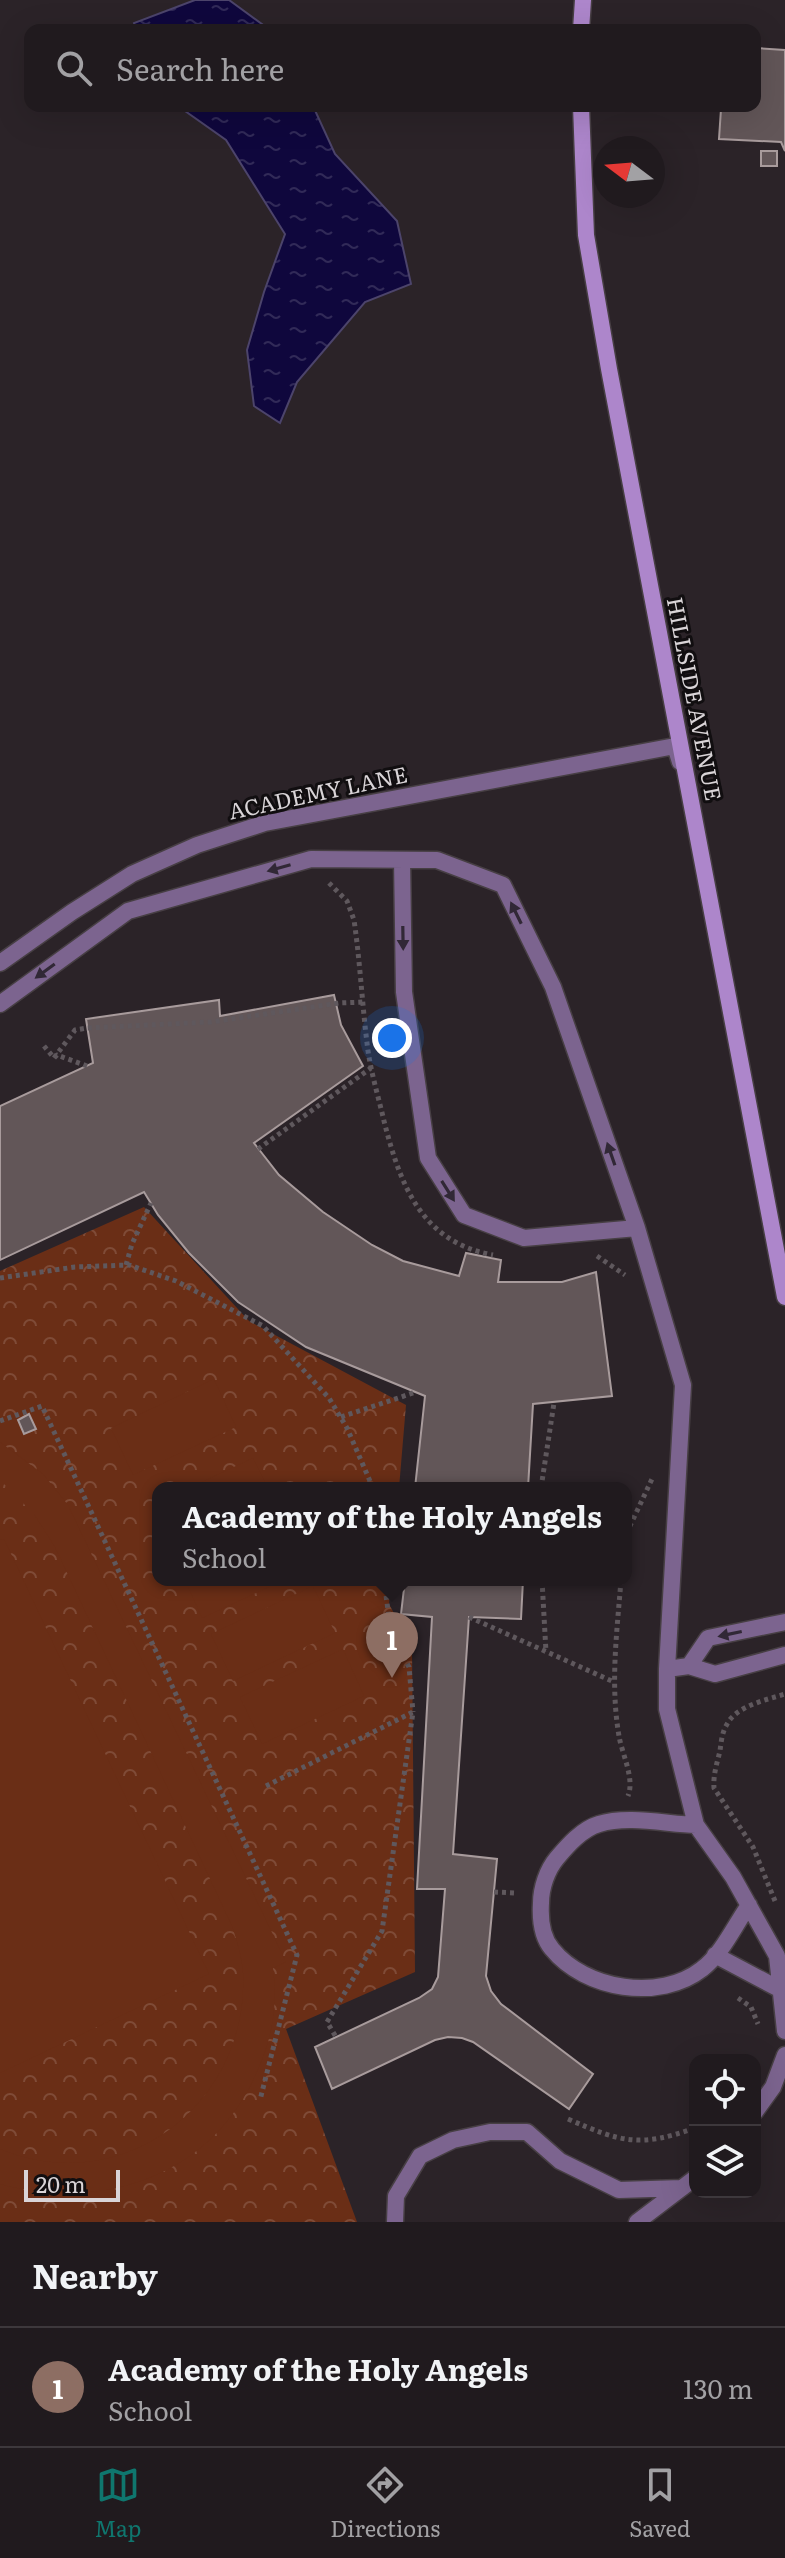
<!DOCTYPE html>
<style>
:root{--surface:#201a1e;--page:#282327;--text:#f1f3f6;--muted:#a2a1a4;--line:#3d383c;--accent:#0f766e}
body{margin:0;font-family:Literata,serif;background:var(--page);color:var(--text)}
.controls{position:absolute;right:24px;bottom:24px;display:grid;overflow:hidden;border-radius:16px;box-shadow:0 8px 32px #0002}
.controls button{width:72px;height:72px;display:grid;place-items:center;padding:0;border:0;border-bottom:2px solid var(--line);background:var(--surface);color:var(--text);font:40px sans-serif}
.compass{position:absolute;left:593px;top:136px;width:72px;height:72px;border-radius:50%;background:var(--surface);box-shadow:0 8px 32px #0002;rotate:286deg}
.scale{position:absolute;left:24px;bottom:20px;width:96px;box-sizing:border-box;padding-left:8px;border:4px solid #d9d4d7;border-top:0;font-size:22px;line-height:28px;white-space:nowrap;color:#d9d4d7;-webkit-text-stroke:6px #110e10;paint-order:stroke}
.you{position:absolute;left:392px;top:1038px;width:28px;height:28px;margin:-20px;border:6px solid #fff;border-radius:50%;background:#1a73e8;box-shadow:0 0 0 12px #1a73e833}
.badge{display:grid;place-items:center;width:52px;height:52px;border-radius:50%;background:var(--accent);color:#fff;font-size:26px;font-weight:700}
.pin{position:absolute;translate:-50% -66px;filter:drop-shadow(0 2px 4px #0008)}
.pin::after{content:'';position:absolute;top:42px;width:28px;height:24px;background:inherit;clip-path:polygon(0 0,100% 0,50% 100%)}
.popup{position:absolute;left:152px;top:1482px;width:480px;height:104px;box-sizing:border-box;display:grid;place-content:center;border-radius:16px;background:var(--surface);filter:drop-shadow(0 2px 6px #0005);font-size:26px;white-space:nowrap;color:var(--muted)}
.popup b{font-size:30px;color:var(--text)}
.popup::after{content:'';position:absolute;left:50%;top:100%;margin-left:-16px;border:16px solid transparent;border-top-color:var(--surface)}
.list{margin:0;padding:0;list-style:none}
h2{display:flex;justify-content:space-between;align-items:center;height:104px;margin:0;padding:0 32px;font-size:34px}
h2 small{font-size:26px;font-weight:400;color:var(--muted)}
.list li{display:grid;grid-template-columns:52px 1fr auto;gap:24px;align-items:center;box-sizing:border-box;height:120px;padding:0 32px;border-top:2px solid var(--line)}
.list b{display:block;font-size:30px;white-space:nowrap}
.list p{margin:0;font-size:26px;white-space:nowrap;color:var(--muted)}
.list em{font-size:26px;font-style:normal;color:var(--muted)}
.icon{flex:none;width:44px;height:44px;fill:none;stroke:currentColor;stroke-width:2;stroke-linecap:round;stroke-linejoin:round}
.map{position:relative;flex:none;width:785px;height:2222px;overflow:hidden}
.search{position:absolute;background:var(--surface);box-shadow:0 8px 32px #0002;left:24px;right:24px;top:24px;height:88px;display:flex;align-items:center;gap:20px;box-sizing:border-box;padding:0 28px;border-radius:16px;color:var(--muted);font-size:30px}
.sheet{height:224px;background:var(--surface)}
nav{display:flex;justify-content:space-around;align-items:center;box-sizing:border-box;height:112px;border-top:2px solid var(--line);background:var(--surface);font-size:22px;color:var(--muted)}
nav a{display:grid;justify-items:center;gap:4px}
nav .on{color:var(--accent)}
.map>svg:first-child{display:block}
.park{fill:url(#park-crowns)}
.pitch{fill:#6a2e16}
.water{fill:url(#water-ripples);stroke:#4c446b;stroke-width:2}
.building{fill:#625658;stroke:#a89b9c;stroke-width:2}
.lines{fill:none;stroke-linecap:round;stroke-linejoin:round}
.service-casing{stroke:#473f44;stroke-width:19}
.minor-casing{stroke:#473f44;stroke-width:19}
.secondary-casing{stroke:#473f44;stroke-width:19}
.path{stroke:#5f585d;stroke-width:5;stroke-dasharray:4 4;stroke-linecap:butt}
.service{stroke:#7c648f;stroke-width:16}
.minor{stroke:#7c648f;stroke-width:16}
.secondary{stroke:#ad86cb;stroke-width:16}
.oneway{fill:#312836}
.labels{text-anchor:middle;stroke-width:6;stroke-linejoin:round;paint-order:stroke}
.street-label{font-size:22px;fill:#d9d4d7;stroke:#110e10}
</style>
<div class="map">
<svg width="785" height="2222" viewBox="0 0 785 2222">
<defs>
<pattern id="park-crowns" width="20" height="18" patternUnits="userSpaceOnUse" patternTransform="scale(2)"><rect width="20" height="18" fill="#6a2e16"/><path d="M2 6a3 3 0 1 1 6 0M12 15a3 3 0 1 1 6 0" fill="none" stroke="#7f4b37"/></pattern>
<pattern id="water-ripples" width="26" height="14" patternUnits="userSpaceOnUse" patternTransform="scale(2)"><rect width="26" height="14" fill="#0f073d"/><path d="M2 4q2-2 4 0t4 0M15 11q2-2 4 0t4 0" fill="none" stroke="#312a58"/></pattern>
</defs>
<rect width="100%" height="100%" fill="#2b2328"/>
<!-- park -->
<path class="park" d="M 144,1207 L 249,1321 L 406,1405 L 399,1488 L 158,1488 L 158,1580 L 391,1580 L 389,1604 L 412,1647 L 415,1972 L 286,2029 L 357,2222 L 0,2222 L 0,1271 Z"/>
<!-- pitch -->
<path class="pitch" d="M 214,1379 L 236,1427 L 133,1475 L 111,1428 Z
M 0,1442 L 43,1474 L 68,1505 L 286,1962 L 273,1968 C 278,2007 272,2039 256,2074 C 211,2176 103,2212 0,2184 L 0,2149 C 123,2200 249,2104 243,1973 C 242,1957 237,1941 232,1926 L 55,1547 L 34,1514 L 0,1480 Z
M 253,1458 L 268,1488 L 189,1488 Z
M 4,1539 L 209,1974 L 0,2073 L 0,1540 Z
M 185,1580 L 284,1580 L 202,1618 Z
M 313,1586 L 335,1633 L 233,1681 L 211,1634 Z
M 343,1649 L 364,1696 L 262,1744 L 240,1697 Z"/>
<!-- water -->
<path class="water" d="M 195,0 L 229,0 L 270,30 L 136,30 L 134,23 Z
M 178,106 L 313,106 L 335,154 L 397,221 L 411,284 L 365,302 L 297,382 L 280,423 L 254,406 L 247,350 L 264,292 L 285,234 L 226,140 Z"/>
<!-- building -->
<path class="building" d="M 755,48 L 785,50 L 785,151 L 781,142 L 719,139 L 721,109 L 717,106 L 755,106 Z
M 761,151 L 777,151 L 777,166 L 761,166 Z
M 334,995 L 341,1025 L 363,1066 L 254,1143 L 279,1175 L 323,1212 L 372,1245 L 403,1261 L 459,1276 L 466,1253 L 501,1260 L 498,1282 L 562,1282 L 596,1272 L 612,1396 L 533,1404 L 528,1488 L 415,1488 L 425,1396 L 306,1347 L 238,1302 L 189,1253 L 158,1215 L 144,1192 L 0,1260 L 0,1106 L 93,1063 L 86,1019 L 219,1000 L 220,1016 Z
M 29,1414 L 36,1429 L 24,1434 L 18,1420 Z
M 405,1580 L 523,1580 L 521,1619 L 469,1617 L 453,1854 L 497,1859 L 486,1976 L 491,1991 L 501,2004 L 593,2074 L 569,2109 L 473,2042 L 462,2038 L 448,2037 L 435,2040 L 332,2089 L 315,2047 L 419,1998 L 432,1989 L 438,1977 L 445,1889 L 417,1889 L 432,1617 L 401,1614 Z"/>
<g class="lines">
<defs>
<path id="service" d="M 402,860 L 404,992 L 428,1158 L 464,1215 L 524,1238 L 637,1228
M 0,1004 L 128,911 L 311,859 L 437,860 L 503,885 L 553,987 L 637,1228 L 683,1385 L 667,1669
M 785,1655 L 715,1674 L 689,1666 L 667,1669 L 667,1709 L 696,1825 L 733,1877 L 777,1956 L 785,2031
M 689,1666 L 708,1638 L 785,1622
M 696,1825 C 666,1824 628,1815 599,1824 C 582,1829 568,1845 557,1858 C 547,1870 541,1888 541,1903 C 540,1919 541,1936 552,1949 C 585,1990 660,2002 702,1969 C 722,1954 735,1925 749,1905
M 715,1955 L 781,1990
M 755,2112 L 773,2087 L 785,2055
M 395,2222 L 396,2196 L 420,2156 L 453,2140 L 490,2132 L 527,2132 L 560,2161 L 619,2190 L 682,2188
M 637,2222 L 695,2178"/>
<path id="minor" d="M 0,963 L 72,912 L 132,874 L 197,845 L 265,823 L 675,746 L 680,762"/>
<path id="secondary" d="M 581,30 L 583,0
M 581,106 L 586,235 L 609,369 L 785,1297"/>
</defs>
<!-- service casing -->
<use href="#service" class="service-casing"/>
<!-- minor casing -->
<use href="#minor" class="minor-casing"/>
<!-- secondary casing -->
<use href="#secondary" class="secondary-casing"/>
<!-- path -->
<path class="path" d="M 329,883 L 347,901 L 354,920 C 360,961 362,1002 367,1043 C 370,1070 378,1095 384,1121 C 400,1184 421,1242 493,1255
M 44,1046 L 54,1058 L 57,1055 L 87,1066
M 54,1058 L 75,1030 L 87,1028 L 211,1022 L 339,1003 L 364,1002
M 258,1149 L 371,1068
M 597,1256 L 625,1275
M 126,1265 L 132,1244 L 151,1203
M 0,1278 L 75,1267 L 129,1265 L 176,1281 L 263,1326 L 329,1398 L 347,1428 L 373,1488
M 341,1417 L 416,1392
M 0,1421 L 42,1406 L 297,1955 L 260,2100
M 541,1488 L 554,1403
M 626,1542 L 629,1528 L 652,1479
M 384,1580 L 389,1618 L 396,1644 L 409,1667 L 413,1712
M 542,1580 L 546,1652
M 621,1580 C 617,1632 610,1684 619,1736 C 622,1754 635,1779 628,1796
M 469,1617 L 614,1682
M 266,1786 L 413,1712 L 382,1931 L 327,2022 L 336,2037
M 494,1892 L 516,1893
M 775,1901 L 753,1847 L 714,1788 C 713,1775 717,1763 720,1751 C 721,1743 722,1733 726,1726 C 735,1706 766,1700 785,1694
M 738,1998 L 751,2007 L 758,2024
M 568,2119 C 621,2142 639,2148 695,2128"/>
<!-- service -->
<use href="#service" class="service"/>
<!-- minor -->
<use href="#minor" class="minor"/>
<!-- secondary -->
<use href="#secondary" class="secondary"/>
</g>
<!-- one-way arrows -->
<defs><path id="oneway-solid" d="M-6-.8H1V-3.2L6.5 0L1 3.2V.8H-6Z" transform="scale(2)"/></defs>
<g class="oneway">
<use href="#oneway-solid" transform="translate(279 868) rotate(164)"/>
<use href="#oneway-solid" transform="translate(516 913) rotate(-116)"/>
<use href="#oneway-solid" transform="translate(403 938) rotate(89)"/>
<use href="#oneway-solid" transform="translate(45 971) rotate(144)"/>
<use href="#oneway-solid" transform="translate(611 1154) rotate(-109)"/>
<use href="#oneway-solid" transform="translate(448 1191) rotate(58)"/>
<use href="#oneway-solid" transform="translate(730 1634) rotate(168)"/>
</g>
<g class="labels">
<!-- street labels -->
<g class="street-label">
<text transform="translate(694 699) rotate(79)" y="8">HILLSIDE AVENUE</text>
<text transform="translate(318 793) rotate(-12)" y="8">ACADEMY LANE</text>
</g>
</g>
</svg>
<div class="controls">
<button><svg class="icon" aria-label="locate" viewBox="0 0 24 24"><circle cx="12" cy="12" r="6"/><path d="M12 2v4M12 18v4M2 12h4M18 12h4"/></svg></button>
<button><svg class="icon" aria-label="layers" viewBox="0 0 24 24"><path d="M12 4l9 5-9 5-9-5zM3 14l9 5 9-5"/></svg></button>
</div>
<svg class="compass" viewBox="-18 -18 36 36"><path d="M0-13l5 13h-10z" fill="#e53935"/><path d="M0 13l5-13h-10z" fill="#a2a1a4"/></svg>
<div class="scale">20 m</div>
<div class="you"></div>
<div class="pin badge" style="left:392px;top:1678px;background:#8d6e63">1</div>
<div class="popup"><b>Academy of the Holy Angels</b>School</div>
<div class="search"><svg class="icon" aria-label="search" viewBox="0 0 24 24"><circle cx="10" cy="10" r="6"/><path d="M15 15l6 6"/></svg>Search here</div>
</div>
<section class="sheet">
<h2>Nearby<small></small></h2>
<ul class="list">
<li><span class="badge" style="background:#8d6e63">1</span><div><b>Academy of the Holy Angels</b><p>School</p></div><em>130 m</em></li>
</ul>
</section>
<nav>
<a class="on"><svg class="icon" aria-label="map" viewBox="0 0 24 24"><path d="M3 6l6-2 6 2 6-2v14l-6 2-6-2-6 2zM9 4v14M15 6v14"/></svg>Map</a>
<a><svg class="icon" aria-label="directions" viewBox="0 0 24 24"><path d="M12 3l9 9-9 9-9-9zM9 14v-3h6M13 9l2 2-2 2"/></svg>Directions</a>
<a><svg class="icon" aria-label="saved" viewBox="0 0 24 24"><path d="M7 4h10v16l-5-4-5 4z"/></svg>Saved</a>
</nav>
